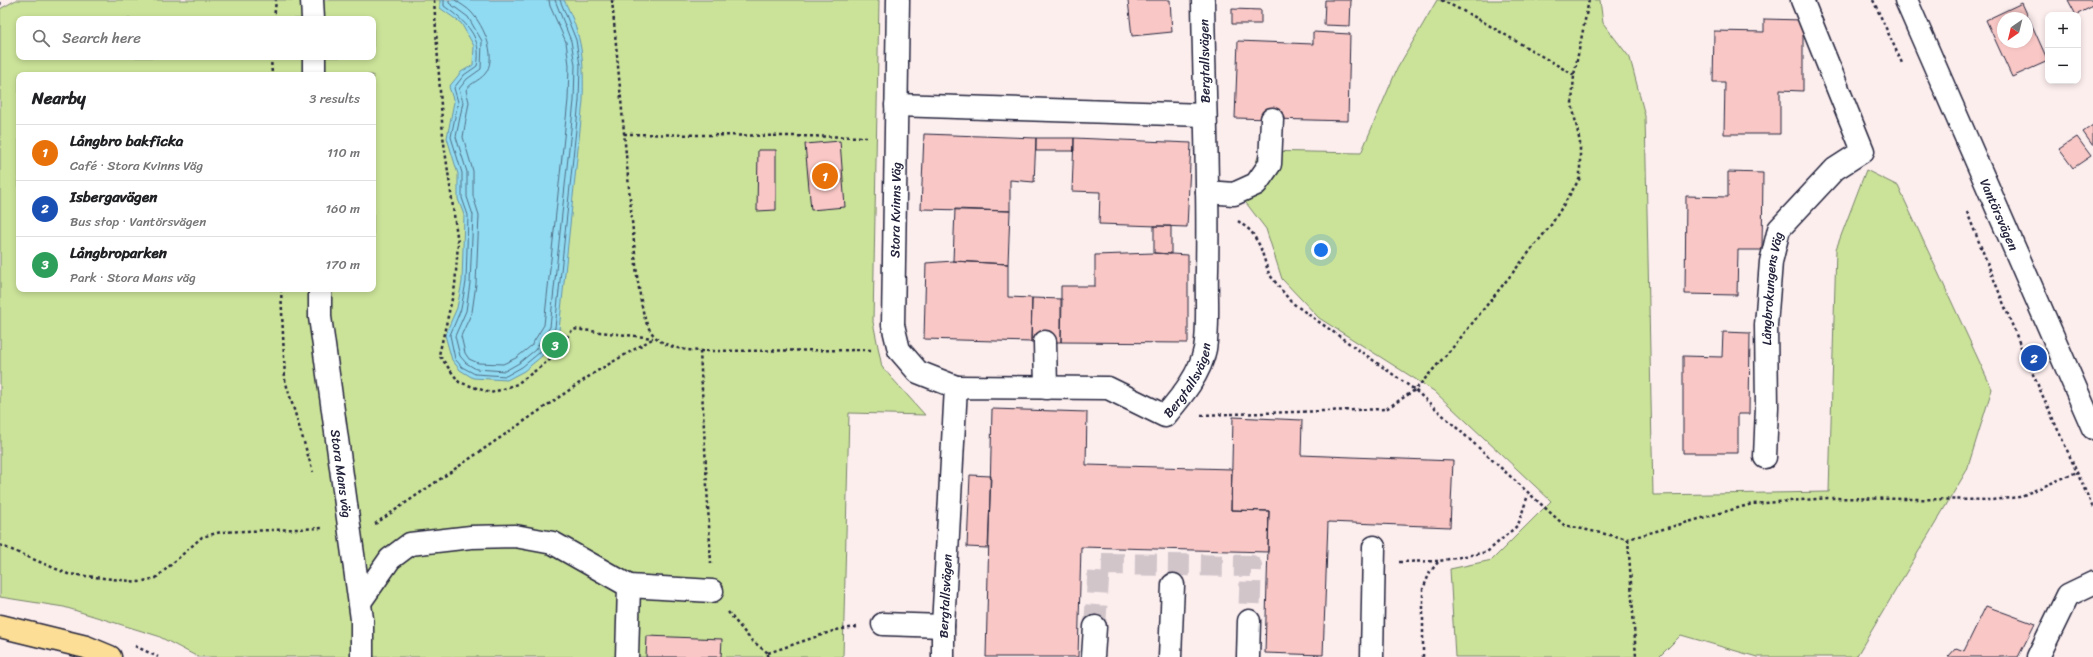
<!DOCTYPE html>
<meta charset="utf-8">
<style>
:root{--surface:#fff;--page:#f6f6f6;--text:#202124;--muted:#757577;--line:#e0e0e0;--accent:#c8321e}
body{margin:0;font-family:Sriracha,sans-serif;background:var(--page);color:var(--text)}
.controls{position:absolute;right:12px;top:12px;display:grid;overflow:hidden;border-radius:8px;box-shadow:0 2px 6px #0003}
.controls button{width:36px;height:36px;display:grid;place-items:center;padding:0;border:0;border-bottom:1px solid var(--line);background:var(--surface);color:var(--text);font:20px sans-serif}
.compass{position:absolute;left:1997px;top:12px;width:36px;height:36px;border-radius:50%;background:var(--surface);box-shadow:0 2px 6px #0003;rotate:215deg}
.you{position:absolute;left:1321px;top:250px;width:14px;height:14px;margin:-10px;border:3px solid #fff;border-radius:50%;background:#1a73e8;box-shadow:0 0 0 6px #1a73e833}
.badge{display:grid;place-items:center;width:26px;height:26px;border-radius:50%;background:var(--accent);color:#fff;font-size:13px;font-weight:700}
.pin{position:absolute;translate:-50% -50%;border:2px solid #fff;box-shadow:0 1px 4px #0006}
.list{margin:0;padding:0;list-style:none}
h2{display:flex;justify-content:space-between;align-items:center;height:52px;margin:0;padding:0 16px;font-size:17px}
h2 small{font-size:13px;font-weight:400;color:var(--muted)}
.list li{display:grid;grid-template-columns:26px 1fr auto;gap:12px;align-items:center;box-sizing:border-box;height:56px;padding:0 16px;border-top:1px solid var(--line)}
.list b{display:block;font-size:15px;white-space:nowrap}
.list p{margin:0;font-size:13px;white-space:nowrap;color:var(--muted)}
.list em{font-size:13px;font-style:normal;color:var(--muted)}
.icon{flex:none;width:22px;height:22px;fill:none;stroke:currentColor;stroke-width:2;stroke-linecap:round;stroke-linejoin:round}
.map{position:relative;flex:none;width:2093px;height:657px;overflow:hidden}
.search{position:absolute;background:var(--surface);box-shadow:0 2px 6px #0003;left:16px;top:16px;width:360px;height:44px;display:flex;align-items:center;gap:10px;box-sizing:border-box;padding:0 14px;border-radius:8px;color:var(--muted);font-size:15px}
.panel{position:absolute;background:var(--surface);box-shadow:0 2px 6px #0003;left:16px;top:72px;width:360px;height:220px;border-radius:8px}
.map>svg:first-child{display:block}
.green{fill:#cbe399;stroke:#76826a;fill-rule:evenodd}
.water{fill:#91dbf2;stroke:#6591a9}
.lines{fill:none;stroke-linecap:round;stroke-linejoin:round}
.shore{stroke:#4e6c84;stroke-width:1}
.building{fill:#f9c8c6;stroke:#22223b;fill-rule:evenodd}
.minor-tunnel{stroke:#d1c5ca;stroke-width:22;stroke-dasharray:22 11;stroke-linecap:butt}
.minor-casing{stroke:#22223b;stroke-width:25}
.major-casing{stroke:#22223b;stroke-width:25}
.path{stroke:#22223b;stroke-width:2.5;stroke-dasharray:3 3;stroke-linecap:butt}
.minor{stroke:#fff;stroke-width:22}
.major{stroke:#fcde96;stroke-width:22}
.labels{text-anchor:middle;stroke-width:3;stroke-linejoin:round;paint-order:stroke}
.street-label{font-size:13px;fill:#22223b;stroke:#fff}
</style>
<div class="map">
<svg width="2093" height="657" viewBox="0 0 2093 657">
<rect width="100%" height="100%" fill="#fdeeee"/>
<filter id="ink" filterUnits="userSpaceOnUse"><feTurbulence type="fractalNoise" baseFrequency=".025" numOctaves="2"/><feDisplacementMap in="SourceGraphic" scale="8" xChannelSelector="R" yChannelSelector="G"/><feConvolveMatrix kernelMatrix="1 2 1 2 8 2 1 2 1" color-interpolation-filters="sRGB"/></filter>
<g filter="url(#ink)">
<!-- green -->
<path class="green" d="M 16,0 L 879,0 L 873,322 L 882,367 L 925,415 L 849,413 L 843,657 L 198,657 L 158,636 L 64,607 L 0,597 L 0,9 ZM 19,19 L 373,19 L 373,57 L 19,57 ZM 19,75 L 373,75 L 373,289 L 19,289 Z
M 1437,0 L 1600,0 L 1603,23 L 1630,58 L 1645,116 L 1653,495 L 1829,492 L 1836,249 L 1866,170 L 1898,186 L 1992,389 L 1967,470 L 1856,657 L 1757,657 L 1681,635 L 1659,657 L 1455,657 L 1450,569 L 1492,560 L 1551,501 L 1434,391 L 1319,318 L 1282,279 L 1266,229 L 1243,199 L 1260,151 L 1361,153 L 1397,69 Z"/>
<!-- water -->
<path class="water" d="M 440,0 L 564,0 C 583,37 584,60 583,101 L 559,330 L 542,356 L 524,371 L 507,380 L 473,378 L 460,370 L 452,360 L 445,335 L 457,308 L 462,282 L 464,215 L 458,199 L 458,174 L 447,138 L 454,102 L 449,87 L 461,72 L 473,65 L 474,46 L 461,23 L 440,8 Z"/>
<g class="lines">
<!-- shore -->
<path class="shore" d="M 444,0 L 444,6 C 466,22 483,37 477,66 L 464,75 L 454,88 L 458,102 L 451,137 L 462,173 L 462,198 L 468,215 L 466,282 L 461,309 L 450,335 L 455,359 L 462,367 L 475,374 L 506,376 L 522,367 L 539,353 L 555,328 L 579,101 L 580,65 L 576,40 L 560,0
M 449,0 L 449,3 L 468,17 L 482,41 L 481,69 L 467,79 L 459,89 L 463,102 L 456,137 L 467,172 L 467,197 L 473,215 L 470,283 L 466,311 L 455,336 L 460,356 L 466,363 L 476,369 L 505,371 L 519,363 L 535,350 L 550,327 L 574,101 L 575,65 L 571,41 L 555,0
M 455,0 C 460,4 468,8 472,13 C 484,27 496,54 487,71 C 482,80 471,82 466,90 L 469,102 L 463,137 L 473,171 L 473,196 L 479,215 L 476,284 L 472,312 L 461,336 L 465,353 L 469,359 L 478,363 L 503,364 L 516,358 L 531,346 L 544,325 L 568,100 L 569,65 L 566,42 L 550,6 L 549,0"/>
</g>
<!-- building -->
<path class="building" d="M 1128,0 L 1170,0 L 1172,32 L 1132,36 Z
M 1325,0 L 1351,0 L 1350,26 L 1324,25 Z
M 2068,0 L 2093,0 L 2093,6 L 2076,15 Z
M 2022,3 L 2048,61 L 2012,77 L 1986,20 ZM 2003,18 L 2027,18 L 2027,42 L 2003,42 Z
M 1232,9 L 1261,10 L 1261,24 L 1232,24 Z
M 1764,19 L 1803,20 L 1803,91 L 1780,90 L 1780,134 L 1724,134 L 1725,82 L 1713,82 L 1714,31 L 1764,32 Z
M 1313,32 L 1350,34 L 1348,121 L 1235,118 L 1238,41 L 1313,44 Z
M 2093,125 L 2093,146 L 2083,132 Z
M 924,134 L 1036,138 L 1034,182 L 1010,180 L 1010,211 L 921,209 Z
M 2077,137 L 2091,156 L 2073,168 L 2059,149 Z
M 1036,138 L 1074,138 L 1074,151 L 1036,151 Z
M 1074,138 L 1191,143 L 1187,227 L 1099,224 L 1100,192 L 1072,191 Z
M 840,141 L 845,207 L 811,210 L 805,144 Z
M 758,150 L 776,150 L 776,210 L 757,211 Z
M 1728,172 L 1763,173 L 1762,250 L 1738,250 L 1737,295 L 1685,294 L 1686,196 L 1728,197 Z
M 955,209 L 1010,211 L 1008,264 L 953,261 Z
M 1154,226 L 1171,226 L 1171,254 L 1154,253 Z
M 1154,253 L 1188,255 L 1188,343 L 1061,342 L 1061,286 L 1095,286 L 1095,255 Z
M 953,261 L 1008,264 L 1008,297 L 1032,298 L 1031,342 L 924,339 L 926,263 Z
M 1032,298 L 1062,299 L 1061,342 L 1031,342 Z
M 1723,332 L 1750,333 L 1749,414 L 1738,414 L 1738,453 L 1683,453 L 1683,356 L 1722,357 Z
M 992,409 L 1087,412 L 1086,465 L 1232,469 L 1231,510 L 1269,511 L 1268,552 L 1081,547 L 1078,657 L 986,657 Z
M 1233,417 L 1302,420 L 1301,455 L 1453,461 L 1450,527 L 1328,522 L 1323,655 L 1265,653 L 1269,511 L 1231,510 Z
M 970,475 L 991,476 L 988,548 L 967,547 Z
M 1986,606 L 2035,624 L 2018,657 L 1948,657 L 1956,648 L 1964,651 Z
M 647,636 L 722,639 L 721,657 L 646,657 Z"/>
<g class="lines">
<!-- minor-tunnel -->
<path class="minor-tunnel" d="M 1095,627 L 1099,564 L 1251,566 L 1249,621"/>
<defs>
<g id="minor">
<path d="M 312,0 L 313,19"/>
<path d="M 898,0 L 893,325 L 899,350 L 918,372 L 956,387"/>
<path id="s1" d="M 1906,0 L 2093,428"/>
<path d="M 314,57 L 314,75"/>
<path d="M 896,105 L 1204,115"/>
<path d="M 1207,192 L 1234,194 L 1256,184 L 1270,164 L 1272,119"/>
<path id="s2" d="M 320,289 L 320,317 L 362,619 L 362,657"/>
<path d="M 1045,342 L 1046,388"/>
<path id="s3" d="M 1765,457 L 1767,407 L 1766,325 L 1771,262 L 1779,229 L 1835,169 L 1863,151 L 1802,0"/>
<path d="M 629,586 L 712,591"/>
<path d="M 360,602 L 390,559 L 410,544 L 471,537 L 515,536 L 553,543 L 629,586 L 627,657"/>
<path d="M 883,624 L 943,626"/>
<path id="s4" d="M 943,657 L 943,626 L 956,387 L 1108,388 L 1165,416 C 1181,397 1200,375 1205,349 C 1209,326 1206,294 1207,270 C 1209,180 1204,90 1203,0"/>
<path d="M 1093,657 L 1095,627"/>
<path d="M 1170,657 L 1173,585"/>
<path d="M 1248,657 L 1249,621"/>
<path d="M 1372,657 L 1374,547"/>
<path d="M 2038,657 L 2068,595 L 2093,583"/>
</g>
<path id="major" d="M 0,626 L 86,647 L 110,657"/>
</defs>
<!-- minor casing -->
<use href="#minor" class="minor-casing"/>
<!-- major casing -->
<use href="#major" class="major-casing"/>
<!-- path -->
<path class="path" d="M 434,0 L 443,136 L 458,243 L 455,286 L 439,355 L 459,382 L 491,393 L 517,384 L 551,359 L 573,329 L 653,338
M 612,0 L 637,276 C 645,324 643,348 700,351 L 711,564
M 1441,0 L 1473,16 L 1574,75
M 1873,0 L 1902,63
M 0,5 L 1,0
M 274,19 L 276,0
M 271,57 L 272,75
M 624,134 L 869,137
M 1967,212 L 2023,352 L 2093,508
M 1238,221 L 1251,231 L 1260,246 L 1269,274 L 1291,302 L 1415,390 L 1564,525 L 1628,539 L 1752,504 L 1828,498 L 1993,500 L 2019,497 L 2077,472
M 281,289 L 285,380 L 313,472
M 700,351 L 872,350
M 1201,415 L 1386,409 L 1415,390 L 1454,346 L 1551,225 L 1580,178 L 1580,143 L 1572,104 L 1574,75 L 1589,0
M 375,524 L 597,371 L 654,338
M 1628,539 L 1636,657
M 0,545 L 68,574 L 139,582 L 156,578 L 202,537 L 221,532 L 323,528
M 1399,562 L 1438,561
M 728,612 L 751,640 L 768,653
M 135,646 L 158,657
M 768,653 L 836,630 L 857,627
M 768,657 L 768,653
M 1423,657 L 1423,589 L 1430,572 L 1439,561 L 1487,552 L 1518,525 L 1528,495"/>
<!-- minor -->
<use href="#minor" class="minor"/>
<!-- major -->
<use href="#major" class="major"/>
</g>
</g>
<g class="labels">
<!-- street labels -->
<g class="street-label">
<text transform="translate(1204 61) rotate(-91)" y="5">Bergtallsvägen</text>
<text transform="translate(895 210) rotate(-89)" y="5">Stora Kvinns Väg</text>
<text dy="5" stroke="none"><textPath href="#s1" startOffset="234">Vantörsvägen</textPath></text>
<text dy="5" stroke="none"><textPath href="#s3" startOffset="169">Långbrokungens Väg</textPath></text>
<text dy="5" stroke="none"><textPath href="#s4" startOffset="529">Bergtallsvägen</textPath></text>
<text dy="5" stroke="none"><textPath href="#s2" startOffset="186">Stora Mans väg</textPath></text>
<text dy="5" stroke="none"><textPath href="#s4" startOffset="61">Bergtallsvägen</textPath></text>
</g>
</g>
</svg>
<div class="controls">
<button>+</button>
<button>−</button>
</div>
<svg class="compass" viewBox="-18 -18 36 36"><path d="M0-13l5 13h-10z" fill="#e53935"/><path d="M0 13l5-13h-10z" fill="#757577"/></svg>
<div class="you"></div>
<div class="pin badge" style="left:825px;top:176px;background:#e8710a">1</div>
<div class="pin badge" style="left:2034px;top:358px;background:#1a4fb4">2</div>
<div class="pin badge" style="left:555px;top:345px;background:#2e9e5b">3</div>
<div class="search"><svg class="icon" aria-label="search" viewBox="0 0 24 24"><circle cx="10" cy="10" r="6"/><path d="M15 15l6 6"/></svg>Search here</div>
<section class="panel">
<h2>Nearby<small>3 results</small></h2>
<ul class="list">
<li><span class="badge" style="background:#e8710a">1</span><div><b>Långbro bakficka</b><p>Café · Stora Kvinns Väg</p></div><em>110 m</em></li>
<li><span class="badge" style="background:#1a4fb4">2</span><div><b>Isbergavägen</b><p>Bus stop · Vantörsvägen</p></div><em>160 m</em></li>
<li><span class="badge" style="background:#2e9e5b">3</span><div><b>Långbroparken</b><p>Park · Stora Mans väg</p></div><em>170 m</em></li>
</ul>
</section>
</div>
